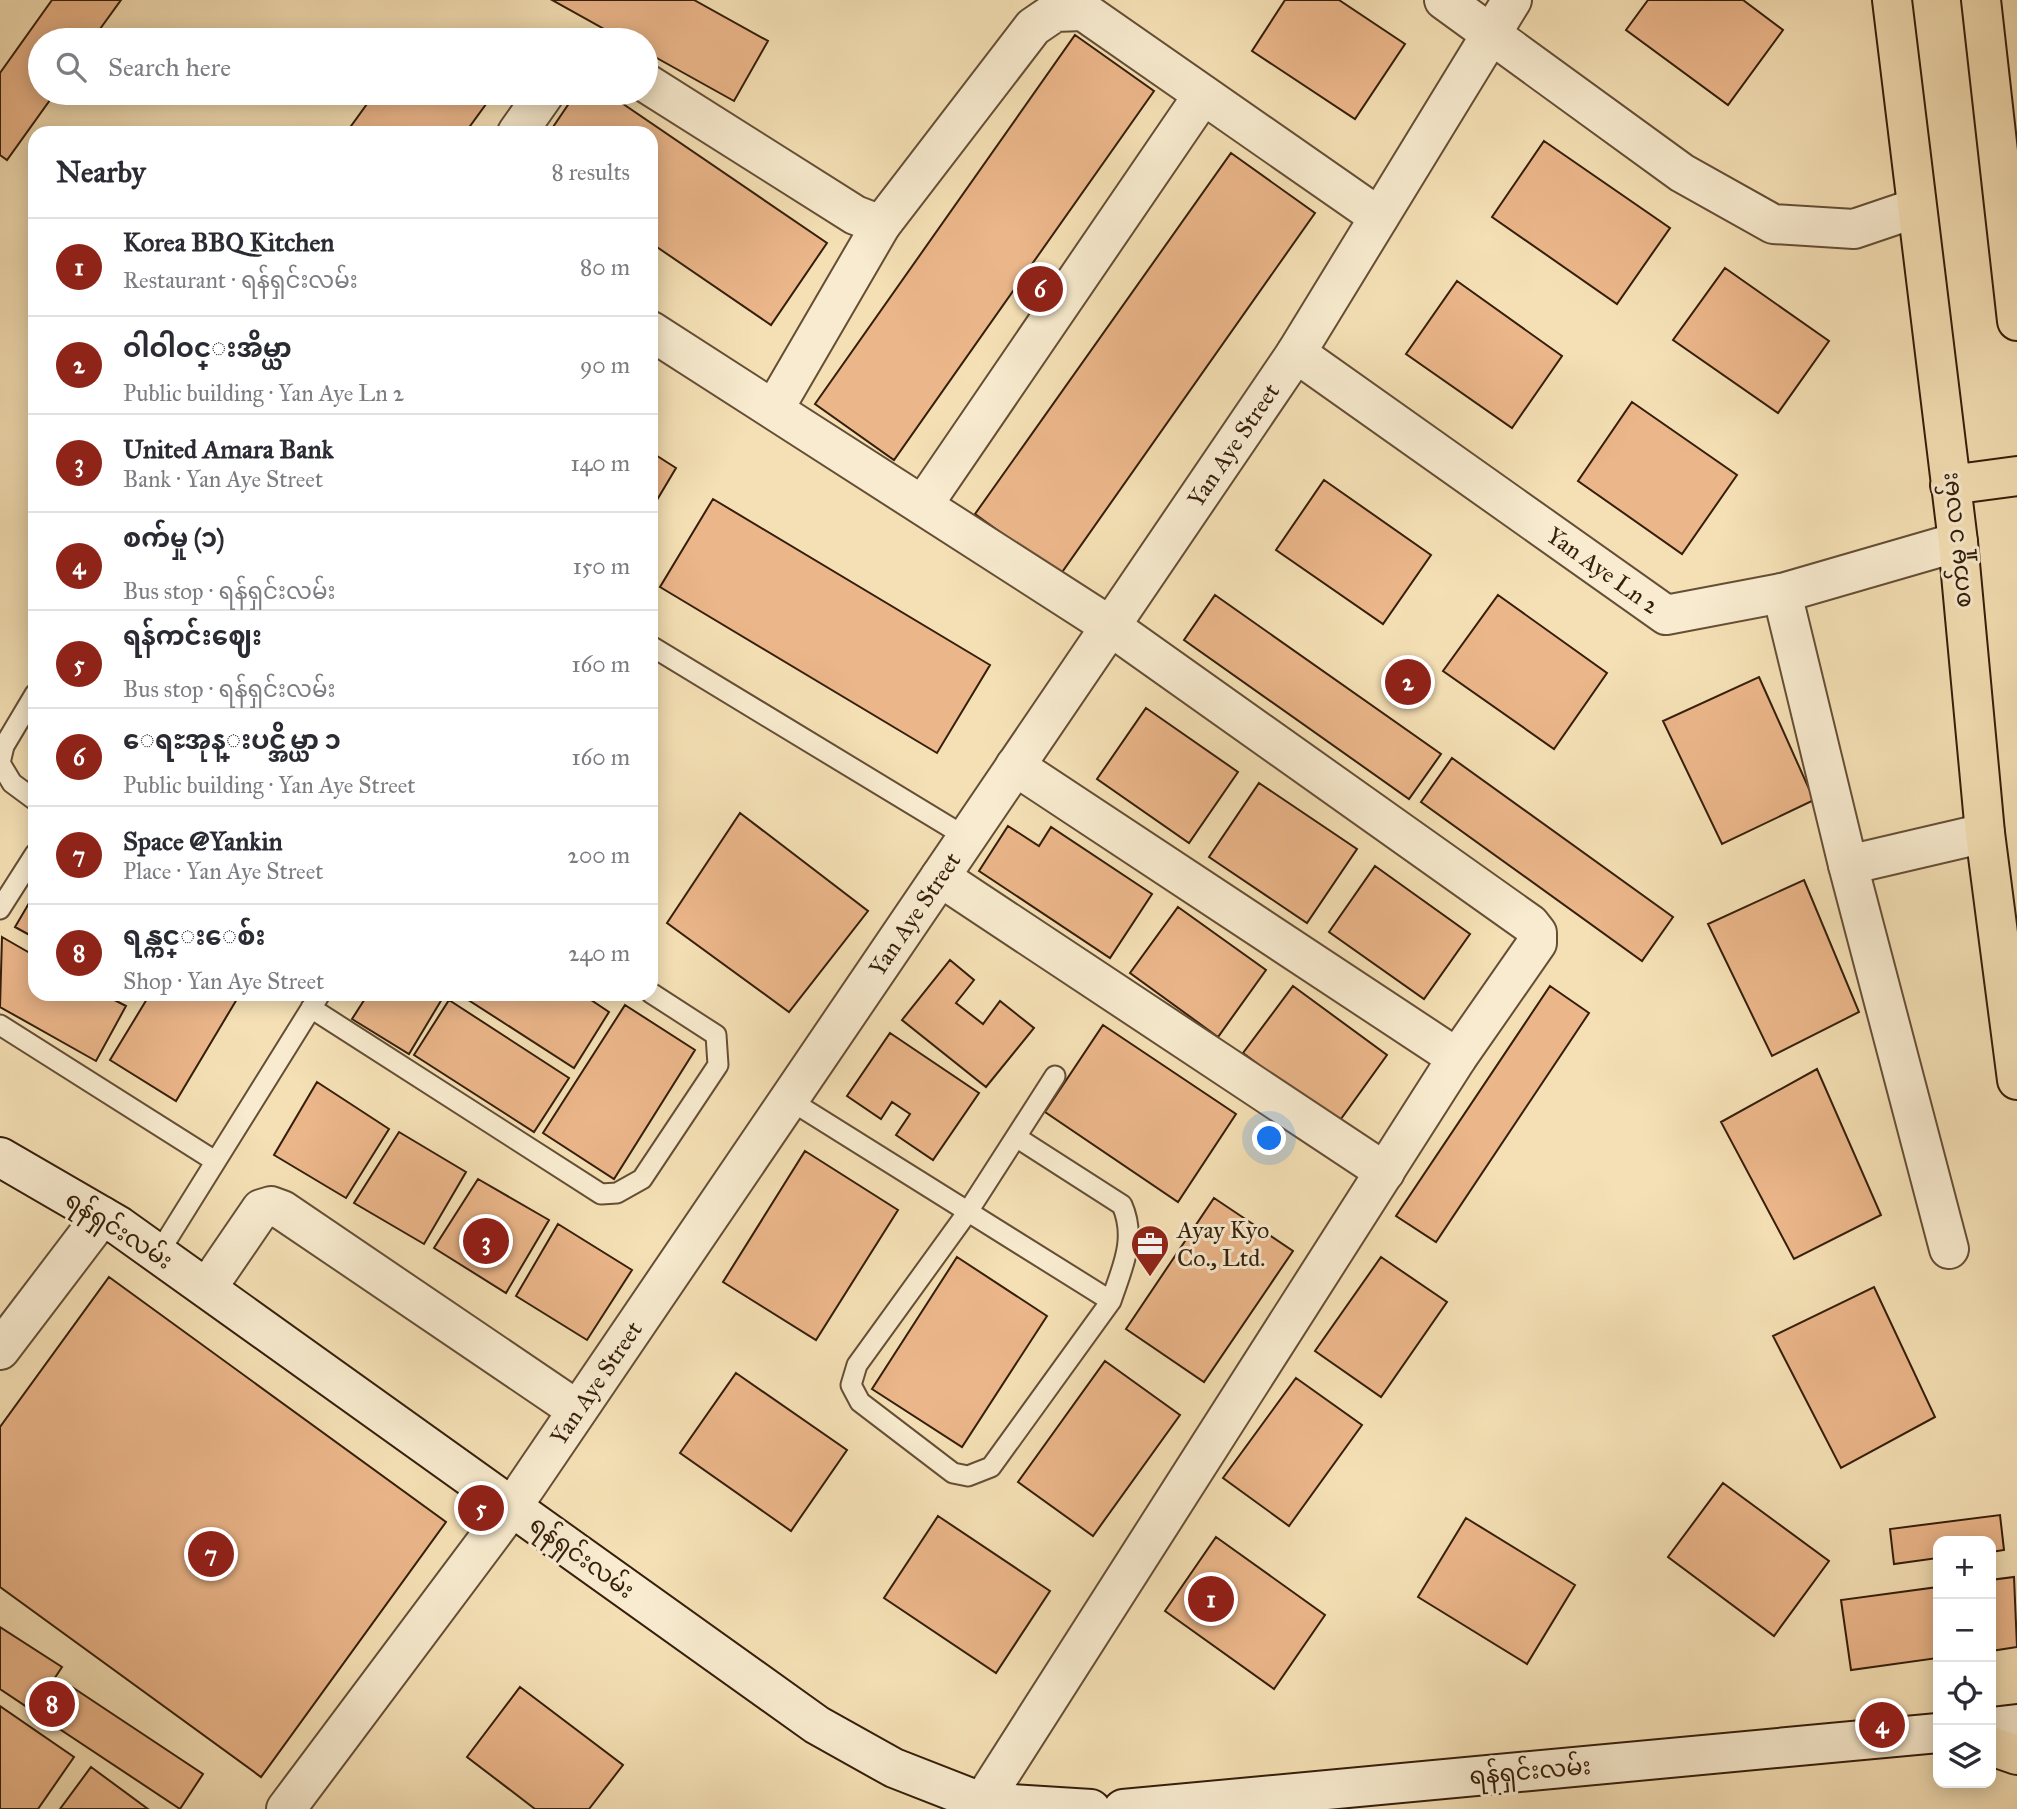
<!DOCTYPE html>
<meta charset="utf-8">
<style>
:root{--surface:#fff;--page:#f2f2f3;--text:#2b2b33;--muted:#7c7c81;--line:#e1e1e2;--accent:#8f2418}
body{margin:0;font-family:"IM FELL Great Primer","Noto Sans Myanmar",serif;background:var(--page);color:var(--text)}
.controls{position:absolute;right:21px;bottom:21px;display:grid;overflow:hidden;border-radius:14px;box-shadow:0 4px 18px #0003}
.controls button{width:63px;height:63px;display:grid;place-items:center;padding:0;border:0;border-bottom:2px solid var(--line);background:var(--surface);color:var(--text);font:35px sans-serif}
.you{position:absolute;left:1270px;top:1139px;width:24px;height:24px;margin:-18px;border:5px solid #fff;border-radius:50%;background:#1a73e8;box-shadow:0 0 0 10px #1a73e833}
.badge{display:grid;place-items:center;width:46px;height:46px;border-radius:50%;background:var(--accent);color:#fff;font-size:23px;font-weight:700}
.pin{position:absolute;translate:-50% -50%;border:4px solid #fff;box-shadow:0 2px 7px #0006}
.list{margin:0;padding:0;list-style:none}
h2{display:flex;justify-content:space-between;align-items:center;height:91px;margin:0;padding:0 28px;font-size:30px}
h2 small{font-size:23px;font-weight:400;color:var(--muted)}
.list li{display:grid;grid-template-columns:46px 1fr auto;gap:21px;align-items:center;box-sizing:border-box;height:98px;padding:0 28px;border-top:2px solid var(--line)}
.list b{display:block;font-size:26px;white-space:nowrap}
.list p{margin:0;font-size:23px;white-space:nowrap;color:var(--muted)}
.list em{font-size:23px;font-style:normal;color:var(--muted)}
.icon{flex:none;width:38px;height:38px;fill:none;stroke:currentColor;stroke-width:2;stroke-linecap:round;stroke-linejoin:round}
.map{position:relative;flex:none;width:2017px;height:1809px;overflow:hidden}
.search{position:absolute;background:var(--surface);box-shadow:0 4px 18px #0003;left:28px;top:28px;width:630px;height:77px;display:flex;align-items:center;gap:18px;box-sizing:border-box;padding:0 24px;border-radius:38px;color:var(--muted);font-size:26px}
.panel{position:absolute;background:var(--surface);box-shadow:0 4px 18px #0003;left:28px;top:126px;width:630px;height:875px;border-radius:21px}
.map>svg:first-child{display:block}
.building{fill:#ebb68a;stroke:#351e0b;stroke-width:2}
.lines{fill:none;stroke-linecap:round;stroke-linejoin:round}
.service-casing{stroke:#654e36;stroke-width:23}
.minor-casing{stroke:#654e36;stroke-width:42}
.secondary-casing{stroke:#351e0b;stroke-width:42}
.primary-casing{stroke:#351e0b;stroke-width:42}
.service{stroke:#f8ebcf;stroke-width:19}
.minor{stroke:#f8ebcf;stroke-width:38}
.secondary{stroke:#f8ebcf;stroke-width:38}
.primary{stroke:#f5e0b5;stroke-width:38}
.labels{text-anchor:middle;stroke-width:6;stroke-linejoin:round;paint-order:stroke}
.street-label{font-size:24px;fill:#351e0b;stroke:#f8ebcf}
.poi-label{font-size:24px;fill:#351e0b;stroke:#f8ebcf;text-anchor:start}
</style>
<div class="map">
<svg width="2017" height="1809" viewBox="0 0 2017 1809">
<rect width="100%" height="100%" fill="#f5e0b5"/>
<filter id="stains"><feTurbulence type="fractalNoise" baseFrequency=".00286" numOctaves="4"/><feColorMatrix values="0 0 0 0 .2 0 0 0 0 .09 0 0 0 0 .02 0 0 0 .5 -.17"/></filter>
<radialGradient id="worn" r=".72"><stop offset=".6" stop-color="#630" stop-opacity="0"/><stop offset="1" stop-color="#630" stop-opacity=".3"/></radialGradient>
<!-- building -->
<path class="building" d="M 52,0 L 121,0 L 92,40 L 40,40 L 40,93 L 55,93 L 7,160 L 0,155 L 0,73 Z
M 552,0 L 694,0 L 768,41 L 734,101 L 646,52 L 646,40 L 624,40 Z
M 1285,0 L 1339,0 L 1405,44 L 1355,119 L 1252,51 Z
M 1648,0 L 1743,0 L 1783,30 L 1728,105 L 1626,30 Z
M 1075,35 L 1154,91 L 894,460 L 815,404 Z
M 375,93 L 479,93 L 489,100 L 465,133 L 346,133 Z
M 576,93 L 607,93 L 827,243 L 771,325 L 651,243 L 651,133 L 549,133 Z
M 1544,141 L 1670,228 L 1617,304 L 1492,217 Z
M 1231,153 L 1315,213 L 1060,575 L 975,514 Z
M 1725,268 L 1829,341 L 1778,413 L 1673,340 Z
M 1457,281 L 1562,356 L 1512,428 L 1406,354 Z
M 1632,402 L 1737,475 L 1682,554 L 1578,481 Z
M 651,452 L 676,468 L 651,510 Z
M 1324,480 L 1431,555 L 1383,624 L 1276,550 Z
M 713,499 L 990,665 L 937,753 L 660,587 Z
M 1215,595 L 1441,754 L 1409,799 L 1184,640 Z
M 1498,595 L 1607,673 L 1554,749 L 1443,671 Z
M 1759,677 L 1814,800 L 1722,844 L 1663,721 Z
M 1146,708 L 1238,772 L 1189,843 L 1097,779 Z
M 1452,758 L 1673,917 L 1642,961 L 1421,802 Z
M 1259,783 L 1357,849 L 1307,923 L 1209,857 Z
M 740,813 L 868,911 L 789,1012 L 667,923 Z
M 1008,826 L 1039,846 L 1051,827 L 1152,894 L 1110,958 L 979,871 Z
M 1375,866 L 1470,934 L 1424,999 L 1329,932 Z
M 1804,880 L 1859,1012 L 1772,1056 L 1708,924 Z
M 35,893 L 35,938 L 15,927 Z
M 1178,907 L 1266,970 L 1218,1037 L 1130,973 Z
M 2,937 L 35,956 L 35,994 L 103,994 L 126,1006 L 96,1061 L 0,1007 Z
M 950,960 L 974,980 L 956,1003 L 983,1024 L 1000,1001 L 1034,1028 L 986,1087 L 902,1020 Z
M 1293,986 L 1387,1055 L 1338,1123 L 1243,1053 Z
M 1550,986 L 1589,1013 L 1436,1242 L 1396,1216 Z
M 150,994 L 240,994 L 176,1101 L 110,1060 Z
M 368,994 L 445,994 L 409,1054 L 352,1019 Z
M 459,994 L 582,994 L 609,1012 L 574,1068 Z
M 449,1000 L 569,1078 L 534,1132 L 414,1055 Z
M 625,1005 L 695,1050 L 614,1179 L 543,1133 Z
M 1103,1025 L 1236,1114 L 1178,1202 L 1045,1112 Z
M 890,1033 L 979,1093 L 933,1160 L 896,1135 L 910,1114 L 892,1102 L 881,1119 L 847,1096 Z
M 1817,1069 L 1881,1215 L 1794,1259 L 1721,1122 Z
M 317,1082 L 389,1129 L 346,1198 L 274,1155 Z
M 399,1132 L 466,1172 L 424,1244 L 354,1203 Z
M 805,1151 L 898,1210 L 816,1340 L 723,1282 Z
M 478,1179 L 549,1220 L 506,1293 L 434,1248 Z
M 1214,1198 L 1293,1251 L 1204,1382 L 1126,1329 Z
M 558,1224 L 632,1270 L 587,1340 L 516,1296 Z
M 957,1257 L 1047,1316 L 962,1447 L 872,1389 Z
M 1381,1257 L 1447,1302 L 1381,1397 L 1315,1351 Z
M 109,1277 L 446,1522 L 261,1777 L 0,1587 L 0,1427 Z
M 1874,1287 L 1935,1417 L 1841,1468 L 1773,1336 Z
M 1105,1361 L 1180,1415 L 1093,1536 L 1018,1482 Z
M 736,1373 L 847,1450 L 791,1531 L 680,1453 Z
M 1296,1378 L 1362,1425 L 1289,1526 L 1223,1478 Z
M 1723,1483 L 1829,1561 L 1774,1636 L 1668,1557 Z
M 2000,1515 L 2004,1550 L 1991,1552 L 1991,1541 L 1938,1541 L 1938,1558 L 1894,1564 L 1890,1529 Z
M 938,1516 L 1050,1591 L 996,1673 L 884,1598 Z
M 1466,1518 L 1575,1585 L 1527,1664 L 1418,1597 Z
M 1216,1537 L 1325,1615 L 1274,1689 L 1165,1611 Z
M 2014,1577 L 2017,1647 L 1991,1651 L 1991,1580 Z
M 1938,1587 L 1938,1658 L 1851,1670 L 1841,1600 Z
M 0,1627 L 62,1667 L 33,1711 L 0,1689 Z
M 72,1687 L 203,1774 L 180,1809 L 49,1722 Z
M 520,1687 L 623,1765 L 589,1809 L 535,1809 L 467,1757 Z
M 0,1706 L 74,1757 L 38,1809 L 0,1809 Z
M 91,1767 L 148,1809 L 60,1809 Z"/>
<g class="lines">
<defs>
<path id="service" d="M 651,646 L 966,837
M 35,694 L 4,746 L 0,763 L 12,783 L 35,800
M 0,909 L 35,854
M 311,1008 L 601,1194 L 617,1193 L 642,1179 L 718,1065 L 716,1035 L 651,993
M 0,1025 L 215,1161
M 788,1099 L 1111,1301 L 991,1467 L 968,1476 L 953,1473 L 860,1402 L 851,1385 L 857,1365 L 967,1213 L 1055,1076
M 1016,1137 L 1122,1205 C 1137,1239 1122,1268 1111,1301
M 158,1254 L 320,994"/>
<g id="minor">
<path d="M 1444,0 L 1682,173 L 1773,224 L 1854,229 L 1916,208"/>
<path d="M 646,83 L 855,215 L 881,225"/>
<path d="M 517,133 L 545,93"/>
<path d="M 651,331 L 1110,626 L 1530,924 L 1537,933 L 1537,943 L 1457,1058 L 978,1809"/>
<path id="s1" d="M 1296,353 L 1666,615 L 1782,593 L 1958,542"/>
<path d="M 774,409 L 881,225 L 1033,27 L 1055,12 L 1083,11 L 1379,217"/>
<path d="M 923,505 L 1203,95"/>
<path d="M 1782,593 L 1848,865 L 1949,1249"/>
<path d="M 1015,766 L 1457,1058"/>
<path d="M 1848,865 L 1985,833"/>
<path d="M 940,877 L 1385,1172"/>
<path d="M 207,1288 L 261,1209 L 271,1206 L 282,1210 L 577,1410"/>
<path d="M 0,1350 L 102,1216"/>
<path id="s2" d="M 286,1809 L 512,1507 L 1296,353 L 1512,0"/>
</g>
<path id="secondary" d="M 0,1157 L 119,1226 L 817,1725 L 894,1768 L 981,1802 L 1091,1809
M 1991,1727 L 2017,1724
M 1123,1809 L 1938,1733"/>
<path id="primary" d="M 1892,0 L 1958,542 L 1985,833 L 2017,1080
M 1981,0 L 2017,321
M 1950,485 L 2017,476
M 1991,1746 L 2017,1755"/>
</defs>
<!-- service casing -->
<use href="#service" class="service-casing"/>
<!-- minor casing -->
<use href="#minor" class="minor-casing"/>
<!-- secondary casing -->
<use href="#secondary" class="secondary-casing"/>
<!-- primary casing -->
<use href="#primary" class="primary-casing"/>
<!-- service -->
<use href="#service" class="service"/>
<!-- minor -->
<use href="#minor" class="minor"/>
<!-- secondary -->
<use href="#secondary" class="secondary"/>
<!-- primary -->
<use href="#primary" class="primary"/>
</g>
<!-- icons -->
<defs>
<symbol id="office-pin" viewBox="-11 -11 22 30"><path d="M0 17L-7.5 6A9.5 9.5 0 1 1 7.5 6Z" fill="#8f2418" stroke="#f8ebcf"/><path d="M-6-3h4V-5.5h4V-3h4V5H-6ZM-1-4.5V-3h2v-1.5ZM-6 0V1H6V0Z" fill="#fff"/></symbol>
</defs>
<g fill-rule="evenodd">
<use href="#office-pin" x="1128" y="1222" width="44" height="60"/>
</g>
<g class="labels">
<!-- street labels -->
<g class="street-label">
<text dy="8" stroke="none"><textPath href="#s2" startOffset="1661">Yan Aye Street</textPath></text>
<text transform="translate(1956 540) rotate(-96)" y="8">စက်မှု ၁ လမ်း</text>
<text dy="8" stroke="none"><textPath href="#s1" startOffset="376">Yan Aye Ln 2</textPath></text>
<text dy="8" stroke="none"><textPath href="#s2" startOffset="1094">Yan Aye Street</textPath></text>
<text transform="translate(119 1230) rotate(33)" y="8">ရန်ရှင်းလမ်း</text>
<text dy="8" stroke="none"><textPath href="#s2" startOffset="527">Yan Aye Street</textPath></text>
<text transform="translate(582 1557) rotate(36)" y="8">ရန်ရှင်းလမ်း</text>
<text transform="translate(1530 1771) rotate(-5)" y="8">ရန်ရှင်းလမ်း</text>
</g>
<!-- poi labels -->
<g class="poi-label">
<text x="1177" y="1238">Ayay Kyo<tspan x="1177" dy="28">Co., Ltd.</tspan></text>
</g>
</g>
<rect width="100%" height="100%" filter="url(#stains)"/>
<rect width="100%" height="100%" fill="url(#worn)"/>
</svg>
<div class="controls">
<button>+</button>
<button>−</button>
<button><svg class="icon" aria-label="locate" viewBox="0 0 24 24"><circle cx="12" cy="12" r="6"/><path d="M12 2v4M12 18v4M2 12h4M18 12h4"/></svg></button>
<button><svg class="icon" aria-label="layers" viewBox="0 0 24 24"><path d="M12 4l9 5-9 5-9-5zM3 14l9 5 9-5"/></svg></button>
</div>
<div class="you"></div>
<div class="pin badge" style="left:1211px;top:1599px">1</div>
<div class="pin badge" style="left:1408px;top:682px">2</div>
<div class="pin badge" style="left:486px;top:1241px">3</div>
<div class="pin badge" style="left:1882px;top:1725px">4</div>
<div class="pin badge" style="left:481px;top:1508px">5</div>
<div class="pin badge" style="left:1040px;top:289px">6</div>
<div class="pin badge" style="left:211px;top:1554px">7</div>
<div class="pin badge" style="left:52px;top:1704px">8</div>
<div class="search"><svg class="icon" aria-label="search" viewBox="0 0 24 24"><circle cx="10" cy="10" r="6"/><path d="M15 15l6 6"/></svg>Search here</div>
<section class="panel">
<h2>Nearby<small>8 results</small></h2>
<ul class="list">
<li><span class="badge">1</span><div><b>Korea BBQ Kitchen</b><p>Restaurant · ရန်ရှင်းလမ်း</p></div><em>80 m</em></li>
<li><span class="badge">2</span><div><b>ဝါဝါဝင္းအိမ္ယာ</b><p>Public building · Yan Aye Ln 2</p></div><em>90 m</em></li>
<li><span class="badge">3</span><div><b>United Amara Bank</b><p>Bank · Yan Aye Street</p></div><em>140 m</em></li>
<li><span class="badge">4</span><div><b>စက်မှု (၁)</b><p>Bus stop · ရန်ရှင်းလမ်း</p></div><em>150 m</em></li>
<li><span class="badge">5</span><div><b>ရန်ကင်းဈေး</b><p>Bus stop · ရန်ရှင်းလမ်း</p></div><em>160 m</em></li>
<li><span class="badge">6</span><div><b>ေရႊအုန္းပင္အိမ္ယာ ၁</b><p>Public building · Yan Aye Street</p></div><em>160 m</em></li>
<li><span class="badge">7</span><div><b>Space @Yankin</b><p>Place · Yan Aye Street</p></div><em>200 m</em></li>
<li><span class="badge">8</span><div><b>ရန္ကင္းေစ်း</b><p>Shop · Yan Aye Street</p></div><em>240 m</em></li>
</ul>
</section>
</div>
